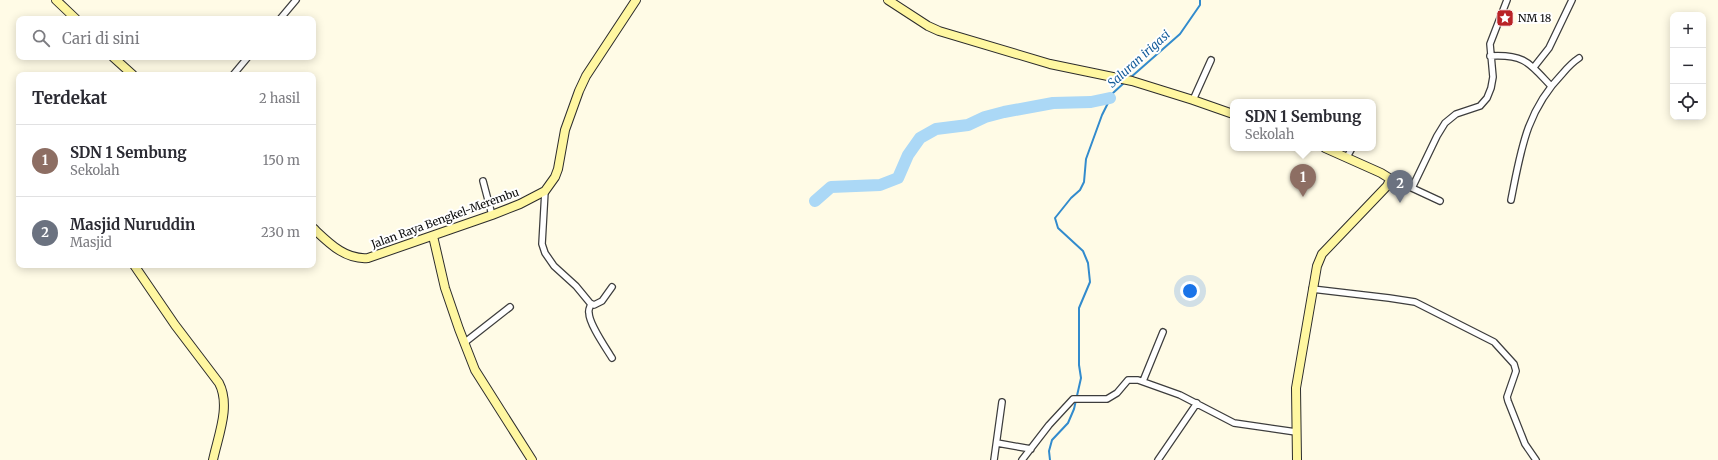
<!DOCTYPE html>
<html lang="id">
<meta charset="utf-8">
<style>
:root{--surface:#fff;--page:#f7f7f7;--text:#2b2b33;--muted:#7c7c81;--line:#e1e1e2;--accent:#db2777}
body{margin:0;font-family:Merriweather,serif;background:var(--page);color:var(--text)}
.controls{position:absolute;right:12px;top:12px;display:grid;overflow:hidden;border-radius:8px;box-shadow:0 2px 10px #0003}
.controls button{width:36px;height:36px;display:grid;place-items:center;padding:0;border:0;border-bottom:1px solid var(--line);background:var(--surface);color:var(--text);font:20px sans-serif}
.you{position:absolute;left:1190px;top:291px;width:14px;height:14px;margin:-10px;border:3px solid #fff;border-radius:50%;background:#1a73e8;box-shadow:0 0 0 6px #1a73e833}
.badge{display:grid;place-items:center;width:26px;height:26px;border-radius:50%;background:var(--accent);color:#fff;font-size:13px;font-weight:700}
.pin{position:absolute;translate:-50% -33px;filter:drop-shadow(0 1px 2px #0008)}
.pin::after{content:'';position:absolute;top:21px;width:14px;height:12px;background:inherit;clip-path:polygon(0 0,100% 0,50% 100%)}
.popup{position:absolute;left:1230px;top:99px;width:146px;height:52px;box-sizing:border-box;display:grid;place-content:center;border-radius:8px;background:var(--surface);filter:drop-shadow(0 1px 3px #0005);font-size:13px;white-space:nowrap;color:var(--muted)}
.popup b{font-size:15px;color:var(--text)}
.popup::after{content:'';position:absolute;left:50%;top:100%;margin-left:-8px;border:8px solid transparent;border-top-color:var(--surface)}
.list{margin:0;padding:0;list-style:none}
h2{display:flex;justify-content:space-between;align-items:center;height:52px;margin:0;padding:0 16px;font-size:17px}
h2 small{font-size:13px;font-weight:400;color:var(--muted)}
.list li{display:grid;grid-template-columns:26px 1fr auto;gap:12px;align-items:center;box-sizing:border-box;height:72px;padding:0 16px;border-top:1px solid var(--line)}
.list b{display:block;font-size:15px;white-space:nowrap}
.list p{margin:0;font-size:13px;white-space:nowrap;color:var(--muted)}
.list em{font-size:13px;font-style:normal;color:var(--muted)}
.icon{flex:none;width:22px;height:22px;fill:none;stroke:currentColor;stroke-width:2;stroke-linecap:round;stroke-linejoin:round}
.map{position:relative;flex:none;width:1718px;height:460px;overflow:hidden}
.search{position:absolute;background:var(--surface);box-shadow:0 2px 10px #0003;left:16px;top:16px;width:300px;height:44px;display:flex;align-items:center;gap:10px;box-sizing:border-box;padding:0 14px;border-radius:8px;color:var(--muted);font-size:15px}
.panel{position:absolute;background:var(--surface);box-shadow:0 2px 10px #0003;left:16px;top:72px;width:300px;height:196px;border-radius:8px}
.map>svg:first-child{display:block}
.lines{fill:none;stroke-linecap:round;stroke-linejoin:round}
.stream{stroke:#328bcd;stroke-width:2}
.river{stroke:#abd8f6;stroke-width:12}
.street-casing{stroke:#3d3d3d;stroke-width:8}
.secondary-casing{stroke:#2c2c2c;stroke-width:10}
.street{stroke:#fff;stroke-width:5.5}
.secondary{stroke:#fff7a1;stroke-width:8}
.labels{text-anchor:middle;stroke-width:4;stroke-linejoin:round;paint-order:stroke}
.poi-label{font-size:11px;fill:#0a0a0a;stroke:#fff;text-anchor:start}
.street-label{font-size:11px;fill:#0a0a0a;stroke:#fff}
.water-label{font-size:12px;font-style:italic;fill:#145c9a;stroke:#fff}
</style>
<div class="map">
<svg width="1718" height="460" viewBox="0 0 1718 460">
<rect width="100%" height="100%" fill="#fffbe6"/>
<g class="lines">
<!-- stream -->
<path class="stream" d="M 1130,78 L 1180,34 L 1200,5 L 1200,0
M 1050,460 L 1049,451 L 1052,440 L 1068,423 L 1074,409 L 1081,378 L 1079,365 L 1079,308 L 1090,282 L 1088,263 L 1083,251 L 1058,228 L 1055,218 L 1071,198 L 1080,190 L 1084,182 L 1086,159 L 1102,115 L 1113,93 L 1125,82"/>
<!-- river -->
<path class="river" d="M 815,201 L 831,187 L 880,185 L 898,178 L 908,155 L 920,138 L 936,129 L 968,125 L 985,117 L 1004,112 L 1053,103 L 1091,102 L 1110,98"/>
<defs>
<path id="street" d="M 280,19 L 296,0
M 1490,56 C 1525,54 1529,63 1551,86
M 1534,67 L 1549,48 L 1572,0
M 233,75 L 248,57
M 1193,100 L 1211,60
M 1347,157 L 1352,148
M 1390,180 L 1412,188 L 1437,136 L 1445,123 L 1456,114 L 1480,106 L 1487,98 L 1491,88 L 1493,77 L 1490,44 L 1507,0
M 483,181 L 492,215
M 1412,188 L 1440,201
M 545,191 L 542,244 L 545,253 L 554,266 L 576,286 L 590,303 L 594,305 L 602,301 L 612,287
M 1511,200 C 1521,150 1526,111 1563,73 C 1568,67 1573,62 1579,58
M 1312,289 L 1389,298 L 1415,302 L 1494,342 L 1514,364 L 1516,371 L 1507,397 L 1508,401 L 1525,444 L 1536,460
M 591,304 C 590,307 588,310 589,313 C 589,324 606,348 612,358
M 464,343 L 510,307
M 1143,381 L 1163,332
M 997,443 L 1031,449
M 994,460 L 1002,402
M 1022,460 L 1049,425 L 1073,399 L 1107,399 L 1117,393 L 1128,380 L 1138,380 L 1180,395 L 1234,423 L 1296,432
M 1158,460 L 1197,403"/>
<path id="secondary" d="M 56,0 L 76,19
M 888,0 L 928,26 L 939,31 L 1050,64 L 1132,81 L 1193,100 L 1233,114
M 113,57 L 133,75
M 313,228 C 329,243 345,260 368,258 L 492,215 L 520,204 L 545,191 L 555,177 L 558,169 L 565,130 L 579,91 L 586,76 L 636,0
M 433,236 L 445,288 L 459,329 L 475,370 L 532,460
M 134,265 L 175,325 L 219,383 C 231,406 218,436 213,460
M 1297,460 L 1296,388 L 1317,266 L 1322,254 L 1387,186 L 1390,180 L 1389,178 L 1381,173 L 1325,148"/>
</defs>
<!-- street casing -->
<use href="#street" class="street-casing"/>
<!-- secondary casing -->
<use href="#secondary" class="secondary-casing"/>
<!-- street -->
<use href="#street" class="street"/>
<!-- secondary -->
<use href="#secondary" class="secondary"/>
</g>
<!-- icons -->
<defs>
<symbol id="sight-square" viewBox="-11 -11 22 22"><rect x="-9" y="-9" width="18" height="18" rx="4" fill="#b92226" stroke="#fff"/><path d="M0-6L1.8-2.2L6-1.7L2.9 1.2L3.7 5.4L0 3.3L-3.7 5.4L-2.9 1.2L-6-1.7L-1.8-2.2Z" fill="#fff"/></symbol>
</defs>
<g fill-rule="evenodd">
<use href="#sight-square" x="1495" y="8" width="20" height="20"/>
</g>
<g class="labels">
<!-- poi labels -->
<g class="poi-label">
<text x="1518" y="22">NM 18</text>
</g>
<!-- street labels -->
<g class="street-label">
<text transform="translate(445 218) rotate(-20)" y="4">Jalan Raya Bengkel-Merembu</text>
</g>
<!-- water labels -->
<g class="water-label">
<text transform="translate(1139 59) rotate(-42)" y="4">Saluran irigasi</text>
</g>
</g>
</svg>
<div class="controls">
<button>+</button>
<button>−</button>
<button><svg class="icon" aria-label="locate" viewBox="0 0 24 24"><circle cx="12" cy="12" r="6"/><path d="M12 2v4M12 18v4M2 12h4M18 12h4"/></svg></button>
</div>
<div class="you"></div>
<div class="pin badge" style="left:1303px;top:197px;background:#8d6e63">1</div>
<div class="popup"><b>SDN 1 Sembung</b>Sekolah</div>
<div class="pin badge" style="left:1400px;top:203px;background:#6b7280">2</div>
<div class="search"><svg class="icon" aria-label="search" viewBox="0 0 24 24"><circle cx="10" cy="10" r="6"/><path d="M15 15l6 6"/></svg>Cari di sini</div>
<section class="panel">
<h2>Terdekat<small>2 hasil</small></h2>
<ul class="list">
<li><span class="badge" style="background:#8d6e63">1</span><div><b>SDN 1 Sembung</b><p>Sekolah</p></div><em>150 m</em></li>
<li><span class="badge" style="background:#6b7280">2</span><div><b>Masjid Nuruddin</b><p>Masjid</p></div><em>230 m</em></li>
</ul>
</section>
</div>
